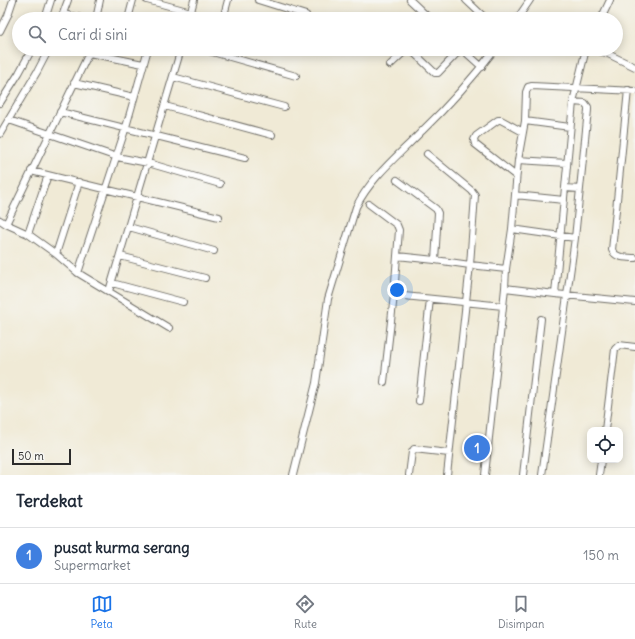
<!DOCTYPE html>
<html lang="id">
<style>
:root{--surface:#fff;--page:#f6f6f7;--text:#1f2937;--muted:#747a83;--line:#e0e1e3;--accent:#1a73e8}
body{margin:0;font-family:Delius,sans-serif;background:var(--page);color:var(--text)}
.controls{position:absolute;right:12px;bottom:12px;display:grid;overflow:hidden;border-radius:8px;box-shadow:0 2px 10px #0003}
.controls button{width:36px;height:36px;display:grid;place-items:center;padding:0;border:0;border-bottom:1px solid var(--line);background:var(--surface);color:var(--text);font:20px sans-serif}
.scale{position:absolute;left:12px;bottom:10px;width:59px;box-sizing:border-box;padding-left:4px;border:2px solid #2b2b2b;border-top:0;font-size:11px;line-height:14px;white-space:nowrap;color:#2b2b2b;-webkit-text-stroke:3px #f6f6f2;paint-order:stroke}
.you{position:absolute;left:397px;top:290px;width:14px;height:14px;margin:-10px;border:3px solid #fff;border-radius:50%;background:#1a73e8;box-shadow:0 0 0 6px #1a73e833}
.badge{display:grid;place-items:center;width:26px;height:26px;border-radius:50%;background:var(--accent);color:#fff;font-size:13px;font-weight:700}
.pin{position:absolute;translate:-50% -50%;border:2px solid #fff;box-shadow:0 1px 4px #0006}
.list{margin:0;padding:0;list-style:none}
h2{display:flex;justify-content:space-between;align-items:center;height:52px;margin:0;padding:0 16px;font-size:17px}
h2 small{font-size:13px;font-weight:400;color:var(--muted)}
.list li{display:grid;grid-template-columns:26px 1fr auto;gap:12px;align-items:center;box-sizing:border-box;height:56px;padding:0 16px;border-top:1px solid var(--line)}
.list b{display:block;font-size:15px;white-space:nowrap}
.list p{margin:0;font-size:13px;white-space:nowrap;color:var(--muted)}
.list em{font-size:13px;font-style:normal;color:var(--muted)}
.icon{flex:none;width:22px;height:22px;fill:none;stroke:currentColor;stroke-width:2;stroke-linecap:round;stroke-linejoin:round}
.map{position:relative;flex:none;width:635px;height:475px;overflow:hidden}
.search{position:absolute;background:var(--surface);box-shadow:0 2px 10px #0003;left:12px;right:12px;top:12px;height:44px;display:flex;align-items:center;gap:10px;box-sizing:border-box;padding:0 14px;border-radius:22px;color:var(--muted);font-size:15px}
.sheet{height:108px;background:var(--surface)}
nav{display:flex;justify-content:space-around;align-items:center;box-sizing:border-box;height:56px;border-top:1px solid var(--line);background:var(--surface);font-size:11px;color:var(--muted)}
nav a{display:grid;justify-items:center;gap:2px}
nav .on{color:var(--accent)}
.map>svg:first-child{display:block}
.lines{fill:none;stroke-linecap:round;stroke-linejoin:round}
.minor-casing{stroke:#706e67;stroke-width:8}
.minor{stroke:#fff;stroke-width:6}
</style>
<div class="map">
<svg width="635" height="475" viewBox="0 0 635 475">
<rect width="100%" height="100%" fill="#f6f6f2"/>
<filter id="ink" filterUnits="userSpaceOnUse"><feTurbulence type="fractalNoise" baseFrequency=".025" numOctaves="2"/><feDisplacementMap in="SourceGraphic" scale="8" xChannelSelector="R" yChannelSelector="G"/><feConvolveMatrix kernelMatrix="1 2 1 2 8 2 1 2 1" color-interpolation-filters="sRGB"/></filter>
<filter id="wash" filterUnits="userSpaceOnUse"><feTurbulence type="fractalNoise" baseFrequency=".012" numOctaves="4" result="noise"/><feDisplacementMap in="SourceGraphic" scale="16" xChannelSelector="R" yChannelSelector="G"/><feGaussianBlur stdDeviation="0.9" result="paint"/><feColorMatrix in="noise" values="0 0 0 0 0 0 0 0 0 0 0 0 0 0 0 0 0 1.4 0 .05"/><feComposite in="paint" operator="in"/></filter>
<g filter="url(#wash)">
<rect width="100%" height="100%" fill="#f0ead6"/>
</g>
<g filter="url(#ink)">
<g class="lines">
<defs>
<path id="minor" d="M 147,0 L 191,12
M 258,0 L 306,15
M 410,0 L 430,19
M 466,0 L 486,19
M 63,14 L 85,19
M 45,19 L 51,0
M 61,19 L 68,0
M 96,19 L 100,0
M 128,19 L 133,0
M 189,19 L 194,0
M 223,19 L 228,0
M 517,19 L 530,0
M 601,19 L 610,0
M 0,31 L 8,15 L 13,0
M 202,49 L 296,76
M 410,49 L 435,73 L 438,73 L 461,49
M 462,49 L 482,67
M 592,49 L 606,53 L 635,67
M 89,53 L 143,64
M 390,65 L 407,49
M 173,77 L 284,107
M 74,83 L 134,97
M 628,90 L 612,250 C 616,259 627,257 635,258
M 0,103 L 19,73 L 32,49
M 165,106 L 272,135
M 60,112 L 245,158
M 9,120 L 117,157 L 148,163 L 220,184
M 525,121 L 570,127
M 0,134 L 37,72 L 49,49
M 427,154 L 472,191 L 475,195 L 470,265 L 506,269 L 505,288 L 555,294 L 635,302
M 518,160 L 567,163
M 31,171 L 219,217
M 516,176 L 475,144 L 474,140 L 476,136 L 498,120 L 501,120 L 523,132
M 397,180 L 436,209 L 438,213 L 435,260 L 470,265 L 447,475
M 565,188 L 580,189
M 515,195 L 564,200
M 369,204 L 397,225 L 399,230 L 397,256 L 435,260
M 0,220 L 6,224 L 28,234 L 56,254 L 78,273 L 169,328
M 6,224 L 91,49
M 129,227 L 214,251
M 512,229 L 575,238
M 28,234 L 48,175
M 56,254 L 79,182
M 120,256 L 205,278
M 397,256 L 394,295 L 503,306
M 506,269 L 512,229 L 518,160 L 525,121 L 526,92 L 528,87 L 532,86 L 635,91
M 78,273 L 126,127 L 148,49
M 112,283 L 183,302
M 109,291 L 181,49
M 555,294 L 573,102 L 586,49
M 384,382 L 394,295
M 419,401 L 430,299
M 605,430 L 615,349 L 619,345 L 635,347
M 293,475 L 316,383 L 328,299 L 356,207 C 371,177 399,155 422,131 C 448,106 473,78 495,49
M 409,475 L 412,452 L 414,449 L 449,453
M 485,475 L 505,288
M 523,475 L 541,319
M 542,475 L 575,238 L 588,110 L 588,107 L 585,103 L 573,102
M 599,475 L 601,460"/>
</defs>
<!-- minor casing -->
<use href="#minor" class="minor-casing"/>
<!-- minor -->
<use href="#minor" class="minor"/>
</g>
</g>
</svg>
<div class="controls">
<button><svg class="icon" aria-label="locate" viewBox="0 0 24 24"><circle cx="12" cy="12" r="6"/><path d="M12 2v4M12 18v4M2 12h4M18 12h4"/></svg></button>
</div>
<div class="scale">50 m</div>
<div class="you"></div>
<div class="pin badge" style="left:477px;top:448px;background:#3f7fe0">1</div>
<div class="search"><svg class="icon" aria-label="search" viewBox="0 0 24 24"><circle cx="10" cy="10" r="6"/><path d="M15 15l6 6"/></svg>Cari di sini</div>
</div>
<section class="sheet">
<h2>Terdekat<small></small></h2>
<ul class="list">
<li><span class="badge" style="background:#3f7fe0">1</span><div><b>pusat kurma serang</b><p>Supermarket</p></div><em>150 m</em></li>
</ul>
</section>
<nav>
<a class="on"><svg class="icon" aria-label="map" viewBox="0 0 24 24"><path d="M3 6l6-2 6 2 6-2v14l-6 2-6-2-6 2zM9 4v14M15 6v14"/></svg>Peta</a>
<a><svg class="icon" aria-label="directions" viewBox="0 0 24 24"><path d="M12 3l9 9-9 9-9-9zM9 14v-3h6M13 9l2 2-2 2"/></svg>Rute</a>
<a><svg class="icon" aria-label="saved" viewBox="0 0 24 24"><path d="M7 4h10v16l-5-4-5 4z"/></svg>Disimpan</a>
</nav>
